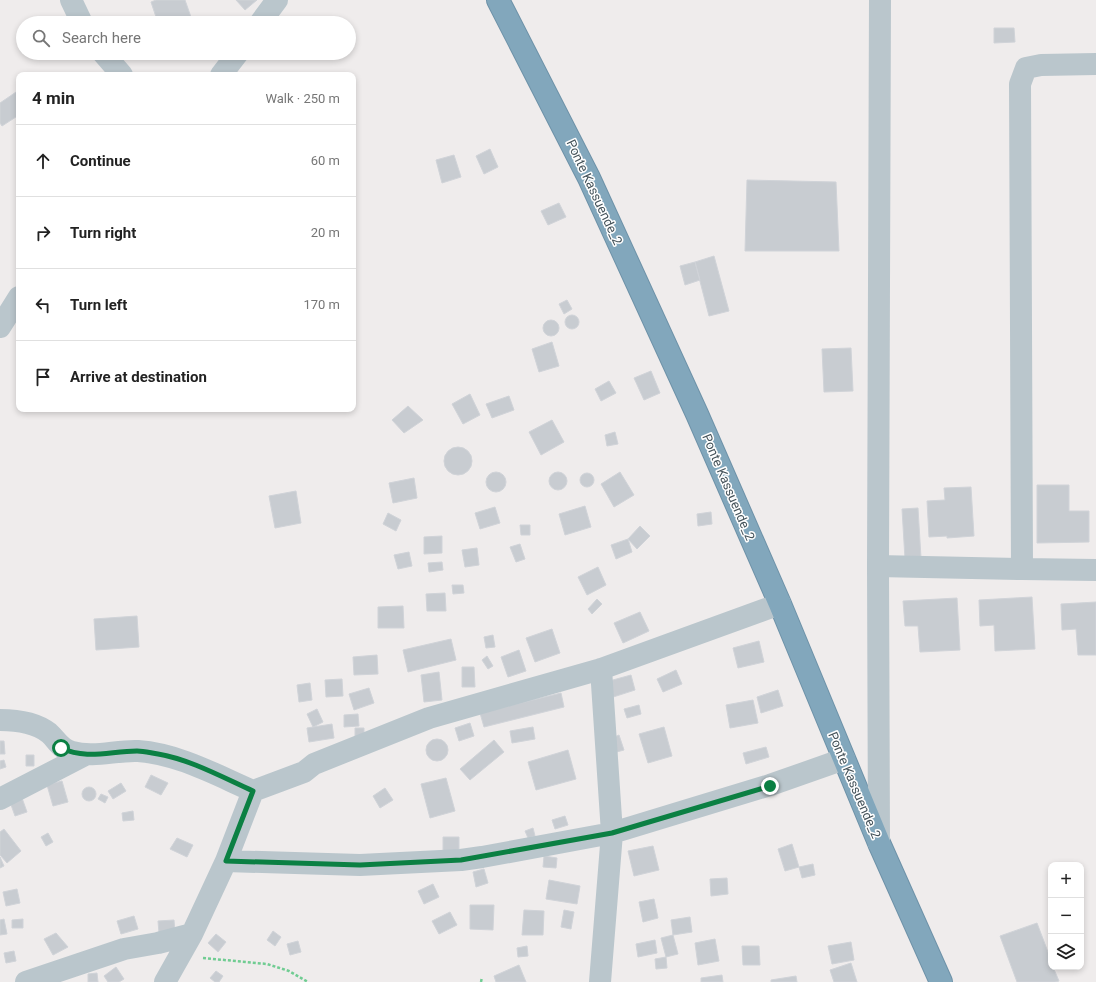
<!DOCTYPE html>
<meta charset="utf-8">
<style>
:root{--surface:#fff;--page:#f6f6f6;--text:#222;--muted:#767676;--line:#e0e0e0}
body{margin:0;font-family:Roboto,sans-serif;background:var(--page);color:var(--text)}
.controls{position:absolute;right:12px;bottom:12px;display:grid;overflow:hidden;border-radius:8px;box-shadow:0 2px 6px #0003}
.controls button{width:36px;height:36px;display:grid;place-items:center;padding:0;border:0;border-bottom:1px solid var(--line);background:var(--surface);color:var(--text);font:20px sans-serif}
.stop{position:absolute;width:12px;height:12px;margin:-9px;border:3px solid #0b8043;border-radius:50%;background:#fff}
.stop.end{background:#0b8043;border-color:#fff;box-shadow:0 1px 4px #0008}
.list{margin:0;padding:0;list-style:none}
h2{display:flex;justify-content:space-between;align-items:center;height:52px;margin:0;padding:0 16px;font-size:17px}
h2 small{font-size:13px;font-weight:400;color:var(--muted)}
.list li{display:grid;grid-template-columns:26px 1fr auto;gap:12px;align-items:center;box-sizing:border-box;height:72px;padding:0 16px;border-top:1px solid var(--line)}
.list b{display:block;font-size:15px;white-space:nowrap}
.list em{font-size:13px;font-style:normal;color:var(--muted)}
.icon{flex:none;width:22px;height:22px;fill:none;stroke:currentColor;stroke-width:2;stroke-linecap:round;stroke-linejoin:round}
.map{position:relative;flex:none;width:1096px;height:982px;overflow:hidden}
.search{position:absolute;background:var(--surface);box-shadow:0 2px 6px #0003;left:16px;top:16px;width:340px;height:44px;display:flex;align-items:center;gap:10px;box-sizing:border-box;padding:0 14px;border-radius:22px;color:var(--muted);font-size:15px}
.panel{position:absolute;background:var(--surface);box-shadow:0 2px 6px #0003;left:16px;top:72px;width:340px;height:340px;border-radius:8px}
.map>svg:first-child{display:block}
.building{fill:#c8ccd1;stroke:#d0d3d8}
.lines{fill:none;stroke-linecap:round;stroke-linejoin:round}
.highway-casing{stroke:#6e92a8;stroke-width:24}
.path{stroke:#70cc92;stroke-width:2.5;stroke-dasharray:3 2;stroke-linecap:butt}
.minor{stroke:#bac6cc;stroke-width:22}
.highway{stroke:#82a7bc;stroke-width:22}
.route{stroke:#0b8043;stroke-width:5}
.labels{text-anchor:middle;stroke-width:3;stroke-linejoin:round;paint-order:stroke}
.street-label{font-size:13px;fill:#445259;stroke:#fff}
</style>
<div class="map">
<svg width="1096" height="982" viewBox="0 0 1096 982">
<rect width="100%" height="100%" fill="#efecec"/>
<!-- building -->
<path class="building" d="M 156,0 L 185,0 L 191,17 L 175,23 L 158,23 L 151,2 Z
M 236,0 L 257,0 L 245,10 Z
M 125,18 L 128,23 L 115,23 Z
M 994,28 L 1014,28 L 1015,42 L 994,43 Z
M 19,90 L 19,115 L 2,126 L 0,123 L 0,103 Z
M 490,149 L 498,167 L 484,174 L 476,156 Z
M 454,155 L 461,177 L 442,183 L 436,160 Z
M 747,180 L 836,182 L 839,251 L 745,251 Z
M 559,203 L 566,217 L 548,225 L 541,211 Z
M 714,256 L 729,311 L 709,316 L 695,262 Z
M 695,262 L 700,280 L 685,285 L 680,266 Z
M 567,300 L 572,309 L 564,314 L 559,304 Z
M565 322a7 7 0 1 1 14 0a7 7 0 1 1-14 0Z
M543 328a8 8 0 1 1 16 0a8 8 0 1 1-16 0Z
M 552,342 L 559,366 L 539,372 L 532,349 Z
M 851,348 L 853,391 L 824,392 L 822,349 Z
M 651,371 L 660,393 L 644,400 L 634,378 Z
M 609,381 L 616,393 L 601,401 L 595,389 Z
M 470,394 L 480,415 L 463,424 L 452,404 Z
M 509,396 L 514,410 L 492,418 L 486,404 Z
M 408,406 L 423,420 L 404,433 L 392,420 Z
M 552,420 L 564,442 L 541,455 L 529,432 Z
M 615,432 L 618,444 L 607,446 L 605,435 Z
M444 461a14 14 0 1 1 28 0a14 14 0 1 1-28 0Z
M549 481a9 9 0 1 1 18 0a9 9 0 1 1-18 0Z
M486 482a10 10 0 1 1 20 0a10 10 0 1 1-20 0Z
M 620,472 L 634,495 L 614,507 L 601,484 Z
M580 480a7 7 0 1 1 14 0a7 7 0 1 1-14 0Z
M 414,478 L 417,498 L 393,503 L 389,483 Z
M 1037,485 L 1069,485 L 1069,511 L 1089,511 L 1089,542 L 1037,543 Z
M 971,487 L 974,536 L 947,538 L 947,536 L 929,537 L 927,501 L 945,500 L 944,488 Z
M 296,491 L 301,523 L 275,528 L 269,496 Z
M 585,506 L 591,527 L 565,535 L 559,514 Z
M 495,507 L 500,523 L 480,529 L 475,513 Z
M 918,508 L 921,558 L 905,559 L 902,509 Z
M 711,512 L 712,524 L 698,526 L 697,514 Z
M 388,513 L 401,520 L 396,531 L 383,524 Z
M 520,525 L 530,525 L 530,535 L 521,535 Z
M 640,526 L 650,536 L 637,549 L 628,539 Z
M 442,536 L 442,553 L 424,554 L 424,537 Z
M 628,539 L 632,552 L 616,559 L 611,545 Z
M 520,544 L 525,559 L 516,562 L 510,547 Z
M 477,548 L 479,565 L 465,567 L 462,550 Z
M 409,552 L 412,566 L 398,569 L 394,555 Z
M 442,562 L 443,570 L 429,572 L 428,563 Z
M 598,567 L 606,585 L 587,595 L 578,577 Z
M 452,585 L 463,585 L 464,593 L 453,594 Z
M 445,593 L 446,611 L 427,611 L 426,594 Z
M 1032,597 L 1035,649 L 995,651 L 994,625 L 980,626 L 979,600 Z
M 957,598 L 960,650 L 920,652 L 918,626 L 905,626 L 903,601 Z
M 597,599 L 602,604 L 592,614 L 588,609 Z
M 1096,602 L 1096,655 L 1078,655 L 1076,629 L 1062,630 L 1061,604 Z
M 403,606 L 404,628 L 378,628 L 378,607 Z
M 640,612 L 649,631 L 623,643 L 614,623 Z
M 137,616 L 139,647 L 96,650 L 94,619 Z
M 552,629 L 560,653 L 535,662 L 526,638 Z
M 493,635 L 495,647 L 486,648 L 484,637 Z
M 451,639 L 456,660 L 408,672 L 403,650 Z
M 759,641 L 764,662 L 738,668 L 733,648 Z
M 519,650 L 526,671 L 508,677 L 501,657 Z
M 377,655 L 378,674 L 354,675 L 353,657 Z
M 487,656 L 493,666 L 488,669 L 482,660 Z
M 462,667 L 474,667 L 475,687 L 462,687 Z
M 676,670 L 682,684 L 663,692 L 657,679 Z
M 439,672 L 442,700 L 424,702 L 421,675 Z
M 631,675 L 635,690 L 607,699 L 602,683 Z
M 342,679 L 343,696 L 326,697 L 325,680 Z
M 310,683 L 312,700 L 299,702 L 297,685 Z
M 369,688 L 374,703 L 354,710 L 349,694 Z
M 778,690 L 783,706 L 761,713 L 757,697 Z
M 561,693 L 564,707 L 484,727 L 480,713 Z
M 753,700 L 758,723 L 730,728 L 726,705 Z
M 639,705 L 641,714 L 627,718 L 624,709 Z
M 317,709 L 323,722 L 313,727 L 307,714 Z
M 358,714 L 359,726 L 344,727 L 344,715 Z
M 470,723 L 474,736 L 459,741 L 455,728 Z
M 332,724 L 334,738 L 309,742 L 307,728 Z
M 533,727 L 535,739 L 512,743 L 510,731 Z
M 664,727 L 672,756 L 648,763 L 639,734 Z
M 355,728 L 364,728 L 364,744 L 355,744 Z
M 619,735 L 624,750 L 613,753 L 608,740 Z
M426 750a11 11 0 1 1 22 0a11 11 0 1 1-22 0Z
M 494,740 L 504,752 L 470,780 L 460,769 Z
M 0,741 L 4,741 L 5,754 L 0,754 Z
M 766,747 L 769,757 L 746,764 L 743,753 Z
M 568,750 L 576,779 L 536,790 L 528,762 Z
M 26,755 L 34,755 L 34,766 L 26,766 Z
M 4,760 L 6,767 L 0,769 L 0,761 Z
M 151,775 L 168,783 L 161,795 L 145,787 Z
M 446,778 L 455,811 L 430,818 L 421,784 Z
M 62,781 L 68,802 L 53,806 L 47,785 Z
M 121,783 L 126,791 L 113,799 L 108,791 Z
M82 794a7 7 0 1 1 14 0a7 7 0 1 1-14 0Z
M 385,788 L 393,800 L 380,808 L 373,796 Z
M 101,794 L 108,797 L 105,803 L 98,799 Z
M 22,798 L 27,812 L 15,816 L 10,802 Z
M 133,811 L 134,820 L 123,821 L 122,813 Z
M 565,816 L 568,825 L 555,829 L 552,820 Z
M 533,828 L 535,836 L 528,838 L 525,831 Z
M 4,829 L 21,851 L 7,863 L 0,855 L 0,832 Z
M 48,833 L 53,842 L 46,846 L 41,837 Z
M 443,837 L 459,837 L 459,851 L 443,851 Z
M 177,838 L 193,845 L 187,857 L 170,849 Z
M 792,844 L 799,867 L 785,871 L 778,849 Z
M 653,846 L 659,870 L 634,876 L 628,851 Z
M 544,856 L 557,858 L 556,868 L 543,867 Z
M 0,857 L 4,866 L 0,868 Z
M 813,864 L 815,875 L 802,878 L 799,867 Z
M 484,869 L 488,883 L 476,887 L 473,872 Z
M 727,878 L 728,894 L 711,896 L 710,879 Z
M 549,880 L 580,886 L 577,904 L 546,899 Z
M 433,884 L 439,897 L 424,904 L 418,891 Z
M 17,889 L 20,903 L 6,906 L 3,892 Z
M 654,899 L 658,918 L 643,922 L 639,902 Z
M 470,905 L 494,905 L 493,930 L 470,929 Z
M 524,910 L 544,911 L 543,935 L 522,935 Z
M 564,910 L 574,912 L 571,929 L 561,927 Z
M 450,912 L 457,925 L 439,934 L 432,921 Z
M 134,916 L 138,929 L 121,934 L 117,921 Z
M 690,917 L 692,932 L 673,935 L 671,920 Z
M 4,919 L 7,934 L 0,935 L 0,920 Z
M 23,919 L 23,928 L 12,928 L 12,920 Z
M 174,920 L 175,932 L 159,933 L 158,921 Z
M 1037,923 L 1051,960 L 1051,967 L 1053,967 L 1059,981 L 1055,982 L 1017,982 L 1000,936 Z
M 273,931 L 281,937 L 275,946 L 267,940 Z
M 56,933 L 68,947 L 53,955 L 44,939 Z
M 216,934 L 226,942 L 218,952 L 208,943 Z
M 673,935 L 678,954 L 666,957 L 661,938 Z
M 715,939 L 719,961 L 698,965 L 695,943 Z
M 655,940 L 657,953 L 638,957 L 636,944 Z
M 298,941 L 301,952 L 290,955 L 287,944 Z
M 851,942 L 854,960 L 832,964 L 828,946 Z
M 527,946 L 528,956 L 518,957 L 517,948 Z
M 742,946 L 759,946 L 760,965 L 743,965 Z
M 14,951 L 16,961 L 6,963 L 4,953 Z
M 666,957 L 667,968 L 656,969 L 655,959 Z
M 851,963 L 857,982 L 834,982 L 830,970 Z
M 519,965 L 526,982 L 496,982 L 494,976 Z
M 116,967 L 124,979 L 119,982 L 108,982 L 104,976 Z
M 216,971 L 223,976 L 219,982 L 215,982 L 210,978 Z
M 97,973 L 98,982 L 88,982 L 88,974 Z
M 722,975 L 723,982 L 701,982 L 701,978 Z
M 796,976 L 797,982 L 771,982 L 771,980 Z"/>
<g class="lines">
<defs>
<path id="highway" d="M 498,0 L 589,178 L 697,414 L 780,604 L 879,843 L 941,982"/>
</defs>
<!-- highway casing -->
<use href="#highway" class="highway-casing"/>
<!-- path -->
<path class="path" d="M 203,958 L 267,964 L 289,971 L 308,982
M 481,982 L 482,977"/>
<!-- minor -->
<path class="minor" d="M 71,0 L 82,23
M 260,23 L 277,0
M 103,53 L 122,75
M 1096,64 L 1041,65 L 1026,68 L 1020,84 L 1022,569 L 1096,570
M 221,75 L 238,53
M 0,327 L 19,297
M 878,566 L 1022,569
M 0,720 C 17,720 35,722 49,733 C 57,740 60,749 72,752 C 94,758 116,750 138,751 C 179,754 216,775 253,791
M 0,799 L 85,755
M 879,843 L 878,566 L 880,0
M 226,861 L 360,865 L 461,860 L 482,857 L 612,833 L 770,785 L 844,759
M 26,982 L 124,949 L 158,943 L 192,934
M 165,982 L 192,934 L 226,861 L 253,791 L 304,772 L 314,764 L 429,718 L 601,669 L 780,604
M 600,982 L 612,833 L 601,669"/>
<!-- highway -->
<use href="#highway" class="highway"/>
</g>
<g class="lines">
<!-- route -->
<path class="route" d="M 61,748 C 87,760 110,751 137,751 C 144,751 151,753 158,754 C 189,759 224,778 253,791 L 226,861 L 360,865 L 461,860 L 612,833 L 770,786"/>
</g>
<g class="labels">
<!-- street labels -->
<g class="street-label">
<text transform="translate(595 192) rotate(65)" y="5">Ponte Kassuende_2</text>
<text transform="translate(729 487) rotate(67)" y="5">Ponte Kassuende_2</text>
<text transform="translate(855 785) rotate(67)" y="5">Ponte Kassuende_2</text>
</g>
</g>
</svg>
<div class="controls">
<button>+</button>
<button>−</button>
<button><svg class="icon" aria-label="layers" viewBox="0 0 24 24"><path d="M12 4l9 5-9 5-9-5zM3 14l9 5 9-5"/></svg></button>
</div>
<div class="stop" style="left:61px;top:748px"></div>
<div class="stop end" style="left:770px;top:786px"></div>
<div class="search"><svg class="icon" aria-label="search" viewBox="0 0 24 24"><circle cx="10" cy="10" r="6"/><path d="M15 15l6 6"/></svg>Search here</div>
<section class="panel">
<h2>4 min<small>Walk · 250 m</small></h2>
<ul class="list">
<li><svg class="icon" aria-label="ahead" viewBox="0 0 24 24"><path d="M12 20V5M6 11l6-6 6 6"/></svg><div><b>Continue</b></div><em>60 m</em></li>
<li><svg class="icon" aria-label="right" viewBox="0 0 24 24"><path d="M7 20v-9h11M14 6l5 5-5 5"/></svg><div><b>Turn right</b></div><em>20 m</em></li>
<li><svg class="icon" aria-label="left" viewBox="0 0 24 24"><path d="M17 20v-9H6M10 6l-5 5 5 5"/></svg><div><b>Turn left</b></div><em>170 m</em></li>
<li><svg class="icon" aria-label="arrive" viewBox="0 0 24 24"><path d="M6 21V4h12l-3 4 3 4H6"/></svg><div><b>Arrive at destination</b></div></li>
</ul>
</section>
</div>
